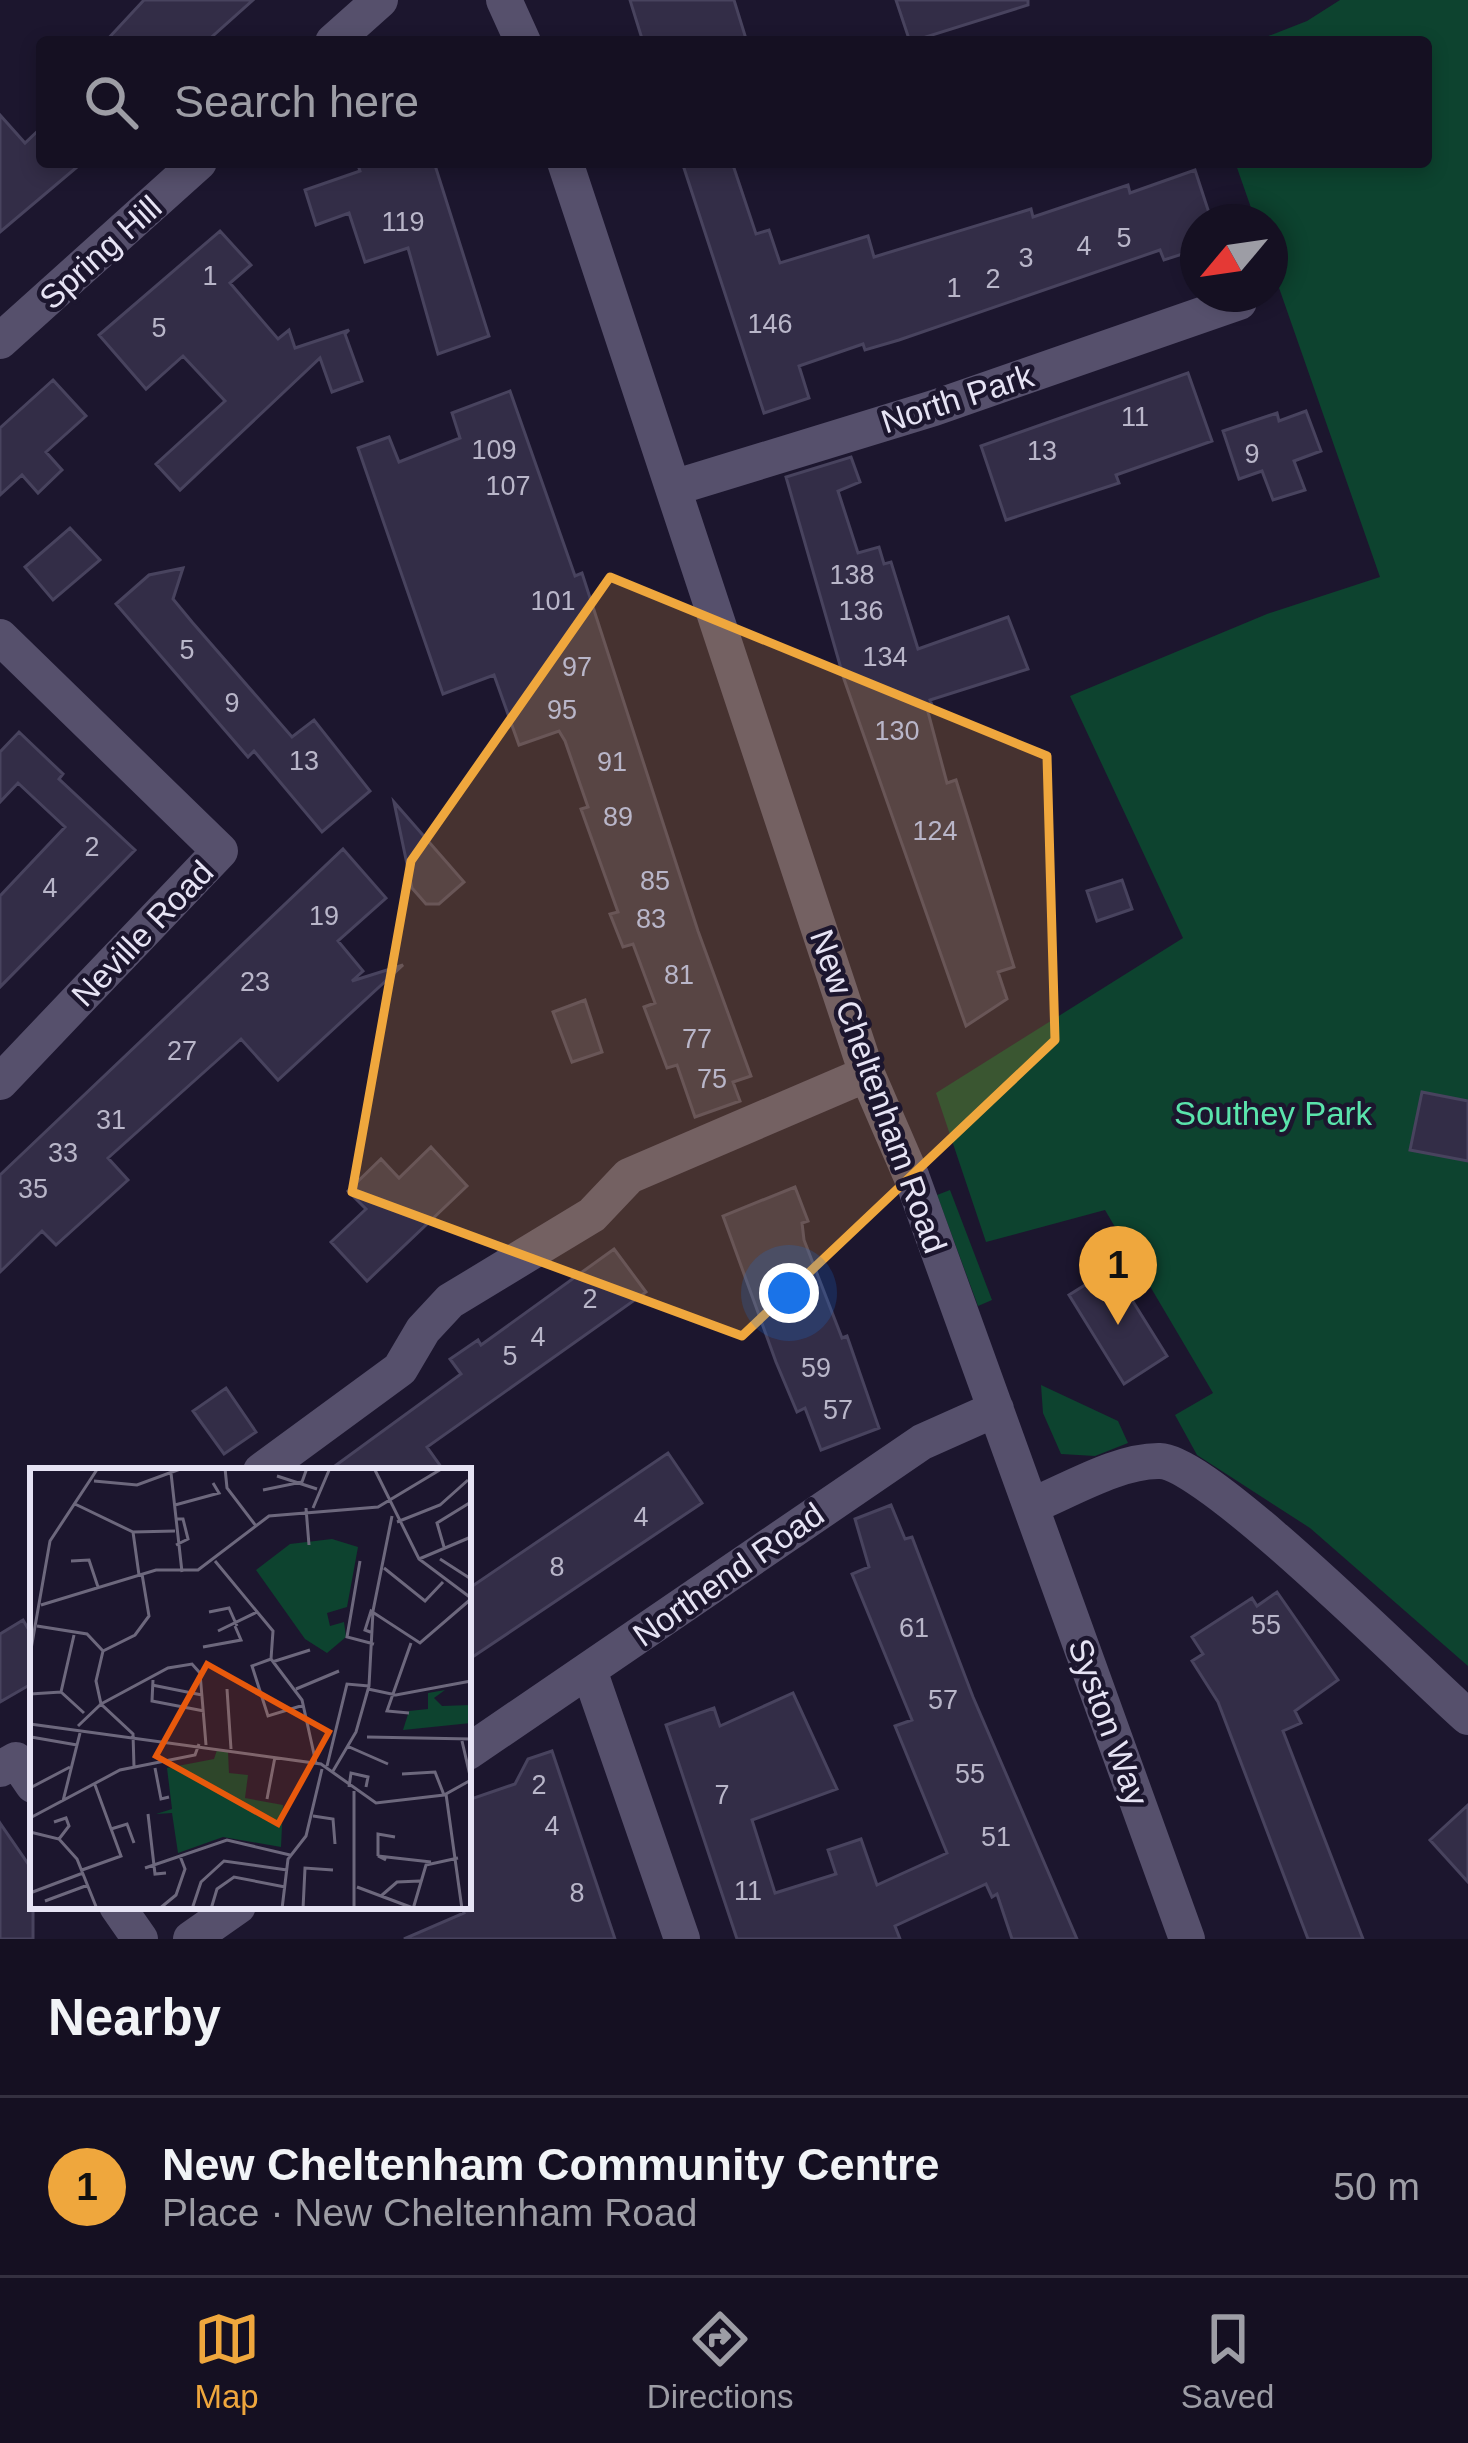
<!DOCTYPE html>
<meta charset="utf-8">
<style>
:root{--surface:#151022;--page:#1e192a;--text:#f1f3f6;--muted:#9d9da5;--line:#343040;--accent:#efa73d}
body{margin:0;font-family:Arial,sans-serif;background:var(--page);color:var(--text)}
.compass{position:absolute;left:1180px;top:204px;width:108px;height:108px;border-radius:50%;background:var(--surface);box-shadow:0 6px 18px #0003;rotate:241deg}
.you{position:absolute;left:789px;top:1293px;width:42px;height:42px;margin:-30px;border:9px solid #fff;border-radius:50%;background:#1a73e8;box-shadow:0 0 0 18px #1a73e833}
.badge{display:grid;place-items:center;width:78px;height:78px;border-radius:50%;background:var(--accent);color:#111;font-size:39px;font-weight:700}
.pin{position:absolute;translate:-50% -99px;filter:drop-shadow(0 3px 6px #0008)}
.pin::after{content:'';position:absolute;top:63px;width:42px;height:36px;background:inherit;clip-path:polygon(0 0,100% 0,50% 100%)}
.list{margin:0;padding:0;list-style:none}
h2{display:flex;justify-content:space-between;align-items:center;height:156px;margin:0;padding:0 48px;font-size:51px}
h2 small{font-size:39px;font-weight:400;color:var(--muted)}
.list li{display:grid;grid-template-columns:78px 1fr auto;gap:36px;align-items:center;box-sizing:border-box;height:180px;padding:0 48px;border-top:3px solid var(--line)}
.list b{display:block;font-size:45px;white-space:nowrap}
.list p{margin:0;font-size:39px;white-space:nowrap;color:var(--muted)}
.list em{font-size:39px;font-style:normal;color:var(--muted)}
.icon{flex:none;width:66px;height:66px;fill:none;stroke:currentColor;stroke-width:2;stroke-linecap:round;stroke-linejoin:round}
.map{position:relative;flex:none;width:1468px;height:1939px;overflow:hidden}
.search{position:absolute;background:var(--surface);box-shadow:0 6px 18px #0003;left:36px;right:36px;top:36px;height:132px;display:flex;align-items:center;gap:30px;box-sizing:border-box;padding:0 42px;border-radius:12px;color:var(--muted);font-size:45px}
.sheet{height:336px;background:var(--surface)}
nav{display:flex;justify-content:space-around;align-items:center;box-sizing:border-box;height:168px;border-top:3px solid var(--line);background:var(--surface);font-size:33px;color:var(--muted)}
nav a{display:grid;justify-items:center;gap:6px}
nav .on{color:var(--accent)}
.map>svg:first-child{display:block}
.green{fill:#0d432f}
.building{fill:#332d47;stroke:#48435e;stroke-width:3}
.lines{fill:none;stroke-linecap:round;stroke-linejoin:round}
.minor{stroke:#56506c;stroke-width:36}
.marked{fill:#efa73d;fill-opacity:0.2;stroke:#efa73d;stroke-width:9;stroke-linejoin:round}
.labels{text-anchor:middle;stroke-width:9;stroke-linejoin:round;paint-order:stroke}
.number-label{font-size:27px;fill:#b9b6c9}
.street-label{font-size:33px;fill:#e6e3f4;stroke:#1c162e}
.park-label{font-size:33px;fill:#5ae4ac;stroke:#1c162e}
.inset-road{fill:none;stroke:#6d687d;stroke-width:3}
.view{fill:#e8590c;fill-opacity:0.15;stroke:#e8590c;stroke-width:6}
.inset-edge{fill:none;stroke:#e6e3f4;stroke-width:6}
</style>
<div class="map">
<svg width="1468" height="1939" viewBox="0 0 1468 1939">
<rect width="100%" height="100%" fill="#1c162e"/>
<!-- green -->
<path class="green" d="M 1340,0 L 1468,0 L 1468,1666 L 1310,1528 L 1197,1455 L 1175,1415 L 1213,1393 L 1105,1210 L 986,1242 L 936,1093 L 1183,938 L 1070,696 L 1267,614 L 1380,577 L 1270,262 L 1270,222 L 1256,222 L 1235,162 L 1426,162 L 1426,42 L 1253,42 L 1307,21 Z
M 950,1190 L 992,1300 L 978,1306 L 937,1195 Z
M 1041,1385 L 1118,1421 L 1128,1443 L 1095,1456 L 1061,1454 L 1043,1413 Z"/>
<!-- building -->
<path class="building" d="M 144,0 L 253,0 L 206,42 L 105,42 Z
M 630,0 L 734,0 L 747,42 L 643,42 Z
M 896,0 L 1028,0 L 1028,5 L 910,42 Z
M 0,115 L 25,143 L 42,127 L 42,162 L 83,162 L 0,232 Z
M 357,162 L 434,162 L 489,336 L 438,354 L 408,248 L 365,262 L 349,213 L 316,225 L 305,190 L 360,171 Z
M 682,162 L 732,162 L 756,234 L 769,230 L 780,263 L 868,236 L 874,257 L 1031,209 L 1033,217 L 1128,185 L 1130,193 L 1195,170 L 1212,222 L 1198,222 L 1198,249 L 1164,260 L 1160,250 L 899,340 L 865,350 L 863,344 L 799,366 L 809,398 L 764,413 Z
M 220,231 L 251,265 L 230,283 L 278,339 L 289,330 L 295,348 L 349,330 L 345,334 L 362,381 L 332,392 L 320,358 L 180,490 L 156,464 L 225,401 L 183,356 L 146,389 L 99,335 Z
M 1188,373 L 1212,441 L 1116,475 L 1119,483 L 1006,520 L 981,446 Z
M 53,380 L 86,416 L 46,452 L 62,470 L 38,493 L 22,475 L 0,495 L 0,428 Z
M 510,391 L 575,576 L 582,573 L 698,931 L 751,1076 L 733,1082 L 740,1101 L 695,1117 L 677,1065 L 667,1068 L 644,1007 L 655,1003 L 633,944 L 623,947 L 610,914 L 618,912 L 581,809 L 588,807 L 565,741 L 559,731 L 519,745 L 494,675 L 443,694 L 358,448 L 389,437 L 399,462 L 460,438 L 452,413 Z
M 1306,411 L 1321,451 L 1294,461 L 1305,490 L 1273,500 L 1262,471 L 1239,479 L 1223,431 L 1277,413 L 1279,421 Z
M 851,457 L 860,482 L 838,491 L 858,553 L 879,547 L 884,564 L 891,562 L 918,649 L 1008,617 L 1028,669 L 930,700 L 934,710 L 928,712 L 947,783 L 956,780 L 1014,967 L 998,972 L 1007,999 L 966,1026 L 844,679 L 786,477 Z
M 70,528 L 100,560 L 53,600 L 25,567 Z
M 183,568 L 173,599 L 192,622 L 292,737 L 314,720 L 370,791 L 322,832 L 254,751 L 248,757 L 116,604 L 149,575 Z
M 19,732 L 63,774 L 59,779 L 135,850 L 0,987 L 0,896 L 65,827 L 18,783 L 0,802 L 0,752 Z
M 394,802 L 464,882 L 439,904 L 426,904 L 412,888 Z
M 343,849 L 386,898 L 338,941 L 363,971 L 352,981 L 403,965 L 278,1080 L 241,1039 L 108,1158 L 128,1180 L 56,1245 L 42,1231 L 0,1272 L 0,1175 Z
M 1122,880 L 1132,909 L 1097,921 L 1087,891 Z
M 585,1000 L 602,1052 L 572,1062 L 553,1012 Z
M 1422,1092 L 1468,1101 L 1468,1161 L 1410,1150 Z
M 431,1147 L 467,1186 L 367,1281 L 331,1242 L 366,1209 L 348,1191 L 381,1159 L 399,1178 Z
M 795,1187 L 808,1221 L 802,1223 L 804,1240 L 842,1338 L 847,1336 L 879,1428 L 821,1450 L 805,1408 L 797,1412 L 776,1362 L 723,1216 Z
M 614,1249 L 646,1292 L 427,1447 L 444,1471 L 328,1471 L 461,1374 L 450,1359 L 478,1340 L 481,1345 Z
M 1112,1268 L 1167,1356 L 1124,1384 L 1069,1295 Z
M 226,1388 L 256,1432 L 224,1454 L 193,1411 Z
M 668,1453 L 702,1503 L 468,1660 L 468,1589 Z
M 891,1505 L 905,1539 L 912,1537 L 973,1697 L 1077,1939 L 1012,1939 L 997,1894 L 992,1897 L 986,1884 L 895,1926 L 900,1939 L 737,1939 L 666,1725 L 714,1708 L 720,1726 L 793,1693 L 837,1789 L 752,1820 L 775,1893 L 836,1874 L 828,1850 L 861,1839 L 877,1885 L 947,1853 L 895,1726 L 912,1720 L 852,1574 L 869,1567 L 855,1519 Z
M 1277,1592 L 1338,1680 L 1295,1711 L 1301,1723 L 1283,1731 L 1363,1939 L 1308,1939 L 1218,1702 L 1192,1661 L 1203,1654 L 1192,1637 L 1252,1598 L 1257,1606 Z
M 23,1620 L 33,1637 L 33,1683 L 0,1702 L 0,1634 Z
M 552,1751 L 615,1939 L 404,1939 L 464,1913 L 461,1906 L 468,1906 L 468,1800 L 515,1784 L 528,1759 Z
M 1468,1805 L 1468,1882 L 1430,1840 Z
M 0,1823 L 33,1871 L 33,1939 L 0,1939 Z"/>
<g class="lines">
<!-- minor -->
<path class="minor" d="M 504,0 L 523,42
M 333,42 L 380,0
M 565,162 L 867,1074 L 912,1178 L 1187,1939
M 0,341 L 199,162
M 673,488 L 934,408 L 1239,302
M 0,637 L 220,851 L 0,1082
M 261,1471 L 400,1369 L 423,1330 L 450,1301 L 592,1215 L 629,1176 L 867,1074
M 1031,1506 C 1068,1491 1119,1460 1160,1461 C 1209,1462 1419,1674 1468,1717
M 589,1670 L 682,1939
M 468,1752 L 922,1442 L 996,1409
M 0,1769 L 16,1760 L 33,1785
M 117,1906 L 140,1939
M 191,1939 L 238,1906"/>
</g>
<!-- marked area -->
<path class="marked" d="M 610,577 L 1047,756 L 1055,1040 L 742,1336 L 352,1192 L 411,861 Z"/>
<g class="labels">
<!-- number labels -->
<g class="number-label">
<text x="403" y="231">119</text>
<text x="1124" y="247">5</text>
<text x="1084" y="255">4</text>
<text x="1026" y="267">3</text>
<text x="210" y="285">1</text>
<text x="993" y="288">2</text>
<text x="954" y="297">1</text>
<text x="770" y="333">146</text>
<text x="159" y="337">5</text>
<text x="1135" y="426">11</text>
<text x="494" y="459">109</text>
<text x="1042" y="460">13</text>
<text x="1252" y="463">9</text>
<text x="508" y="495">107</text>
<text x="852" y="584">138</text>
<text x="553" y="610">101</text>
<text x="861" y="620">136</text>
<text x="187" y="659">5</text>
<text x="885" y="666">134</text>
<text x="577" y="676">97</text>
<text x="232" y="712">9</text>
<text x="562" y="719">95</text>
<text x="897" y="740">130</text>
<text x="304" y="770">13</text>
<text x="612" y="771">91</text>
<text x="618" y="826">89</text>
<text x="935" y="840">124</text>
<text x="92" y="856">2</text>
<text x="655" y="890">85</text>
<text x="50" y="897">4</text>
<text x="324" y="925">19</text>
<text x="651" y="928">83</text>
<text x="679" y="984">81</text>
<text x="255" y="991">23</text>
<text x="697" y="1048">77</text>
<text x="182" y="1060">27</text>
<text x="712" y="1088">75</text>
<text x="111" y="1129">31</text>
<text x="63" y="1162">33</text>
<text x="33" y="1198">35</text>
<text x="590" y="1308">2</text>
<text x="538" y="1346">4</text>
<text x="510" y="1365">5</text>
<text x="816" y="1377">59</text>
<text x="838" y="1419">57</text>
<text x="641" y="1526">4</text>
<text x="557" y="1576">8</text>
<text x="1266" y="1634">55</text>
<text x="914" y="1637">61</text>
<text x="943" y="1709">57</text>
<text x="970" y="1783">55</text>
<text x="539" y="1794">2</text>
<text x="722" y="1804">7</text>
<text x="552" y="1835">4</text>
<text x="996" y="1846">51</text>
<text x="748" y="1900">11</text>
<text x="577" y="1902">8</text>
</g>
<!-- street labels -->
<g class="street-label">
<text transform="translate(100 252) rotate(-42)" y="12">Spring Hill</text>
<text transform="translate(957 398) rotate(-18)" y="12">North Park</text>
<text transform="translate(142 933) rotate(-46)" y="12">Neville Road</text>
<text transform="translate(879 1091) rotate(70)" y="12">New Cheltenham Road</text>
<text transform="translate(728 1574) rotate(-35)" y="12">Northend Road</text>
<text transform="translate(1109 1722) rotate(70)" y="12">Syston Way</text>
</g>
<!-- park labels -->
<g class="park-label">
<text x="1273" y="1125">Southey Park</text>
</g>
</g>
<!-- overview -->
<g transform="translate(30 1468)">
<rect width="441" height="441" fill="#1c162e"/>
<path d="M 302,71 L 328,79 L 317,139 L 297,145 L 300,158 L 314,154 L 316,169 L 297,185 L 275,171 L 226,102 L 260,76 ZM 415,222 L 404,230 L 412,238 L 441,237 L 441,255 L 373,262 L 379,243 L 398,241 L 398,225 ZM 187,282 L 198,284 L 199,305 L 218,307 L 215,330 L 253,337 L 251,379 L 193,369 L 148,385 L 142,345 L 126,346 L 142,341 L 137,300 L 184,291 Z" fill="#0d432f"/>
<path class="inset-road" d="M 195,0 L 197,20 L 226,58M 344,0 L 389,91 L 441,130M 141,5 L 152,104M 247,8 L 287,21M 64,13 L 107,17 L 153,0M 233,22 L 272,14 L 277,0M 45,36 L 103,64 L 145,63M 145,37 L 189,25 L 183,15M 276,40 L 279,77M 283,40 L 300,0M 145,51 L 153,51 L 158,71 L 146,77M 367,54 L 410,37 L 438,12M 103,64 L 109,107M 414,79 L 407,55 L 441,34M 389,91 L 441,69M 410,91 L 441,111M 41,93 L 59,92 L 68,119M 185,93 L 243,163 L 241,191 L 272,232 L 286,295M 330,93 L 317,169 L 344,176M 354,100 L 395,133 L 413,114M 11,137 L 126,102 L 168,102 L 239,48 L 348,39 L 413,0M 179,144 L 199,140 L 207,158M 7,158 L 57,166 L 73,183M 188,163 L 227,144M 343,165 L 335,162 L 341,143 L 390,175 L 441,131M 173,179 L 211,172 L 205,158M 73,183 L 105,167 L 119,148 L 112,106M 0,187 L 20,73 L 68,0M 241,191 L 222,198 L 238,248 L 274,237M 242,194 L 280,182M 170,205 L 176,277M 123,212 L 122,233 L 174,243M 122,217 L 172,227M 197,221 L 201,281M 266,221 L 309,203M 338,221 L 366,227 L 441,213M 31,224 L 44,167M 0,226 L 31,224 L 54,245M 379,245 L 357,243 L 381,175M 0,256 L 291,296 L 346,335 L 414,327 L 441,312M 48,258 L 71,236 L 66,213 L 73,183M 1,269 L 47,277M 337,269 L 441,271M 432,273 L 441,312M 317,278 L 358,296M 297,298 L 317,216 L 339,218M 104,299 L 103,266 L 71,236 L 138,200 L 162,196 L 170,205M 125,300 L 131,331 L 139,329M 303,303 L 326,264 L 339,218 L 343,143 L 362,48M 372,306 L 405,304 L 414,327M 319,319 L 321,305 L 338,309 L 336,319M 0,320 L 40,299M 416,326 L 432,441M 237,331 L 245,289M 33,333 L 50,265M 118,346 L 125,406 L 136,405M 283,348 L 303,351 L 305,376M 0,350 L 90,302 L 165,287 L 169,276M 24,354 L 36,350 L 39,358 L 29,371M 81,361 L 97,356 L 104,375M 0,364 L 29,371 L 47,391 L 67,441M 348,388 L 348,366 L 365,369M 356,392 L 348,388 L 401,394M 115,400 L 197,372 L 260,387M 52,402 L 91,388 L 65,317M 327,419 L 383,440M 0,425 L 53,405M 351,428 L 367,414 L 390,413M 15,433 L 58,417M 129,441 L 146,427 L 155,401 L 150,388M 162,441 L 171,414 L 194,393 L 257,402M 181,441 L 187,421 L 204,409 L 255,419M 252,441 L 258,391 L 276,368 L 292,301M 273,441 L 275,400 L 303,402M 324,441 L 324,323M 383,441 L 396,397 L 428,390"/>
<path class="view" d="M 177,196 L 299,264 L 248,356 L 126,288 Z"/>
<rect width="441" height="441" class="inset-edge"/>
</g>
</svg>
<svg class="compass" viewBox="-18 -18 36 36"><path d="M0-13l5 13h-10z" fill="#e53935"/><path d="M0 13l5-13h-10z" fill="#9d9da5"/></svg>
<div class="you"></div>
<div class="pin badge" style="left:1118px;top:1325px">1</div>
<div class="search"><svg class="icon" aria-label="search" viewBox="0 0 24 24"><circle cx="10" cy="10" r="6"/><path d="M15 15l6 6"/></svg>Search here</div>
</div>
<section class="sheet">
<h2>Nearby<small></small></h2>
<ul class="list">
<li><span class="badge">1</span><div><b>New Cheltenham Community Centre</b><p>Place · New Cheltenham Road</p></div><em>50 m</em></li>
</ul>
</section>
<nav>
<a class="on"><svg class="icon" aria-label="map" viewBox="0 0 24 24"><path d="M3 6l6-2 6 2 6-2v14l-6 2-6-2-6 2zM9 4v14M15 6v14"/></svg>Map</a>
<a><svg class="icon" aria-label="directions" viewBox="0 0 24 24"><path d="M12 3l9 9-9 9-9-9zM9 14v-3h6M13 9l2 2-2 2"/></svg>Directions</a>
<a><svg class="icon" aria-label="saved" viewBox="0 0 24 24"><path d="M7 4h10v16l-5-4-5 4z"/></svg>Saved</a>
</nav>
